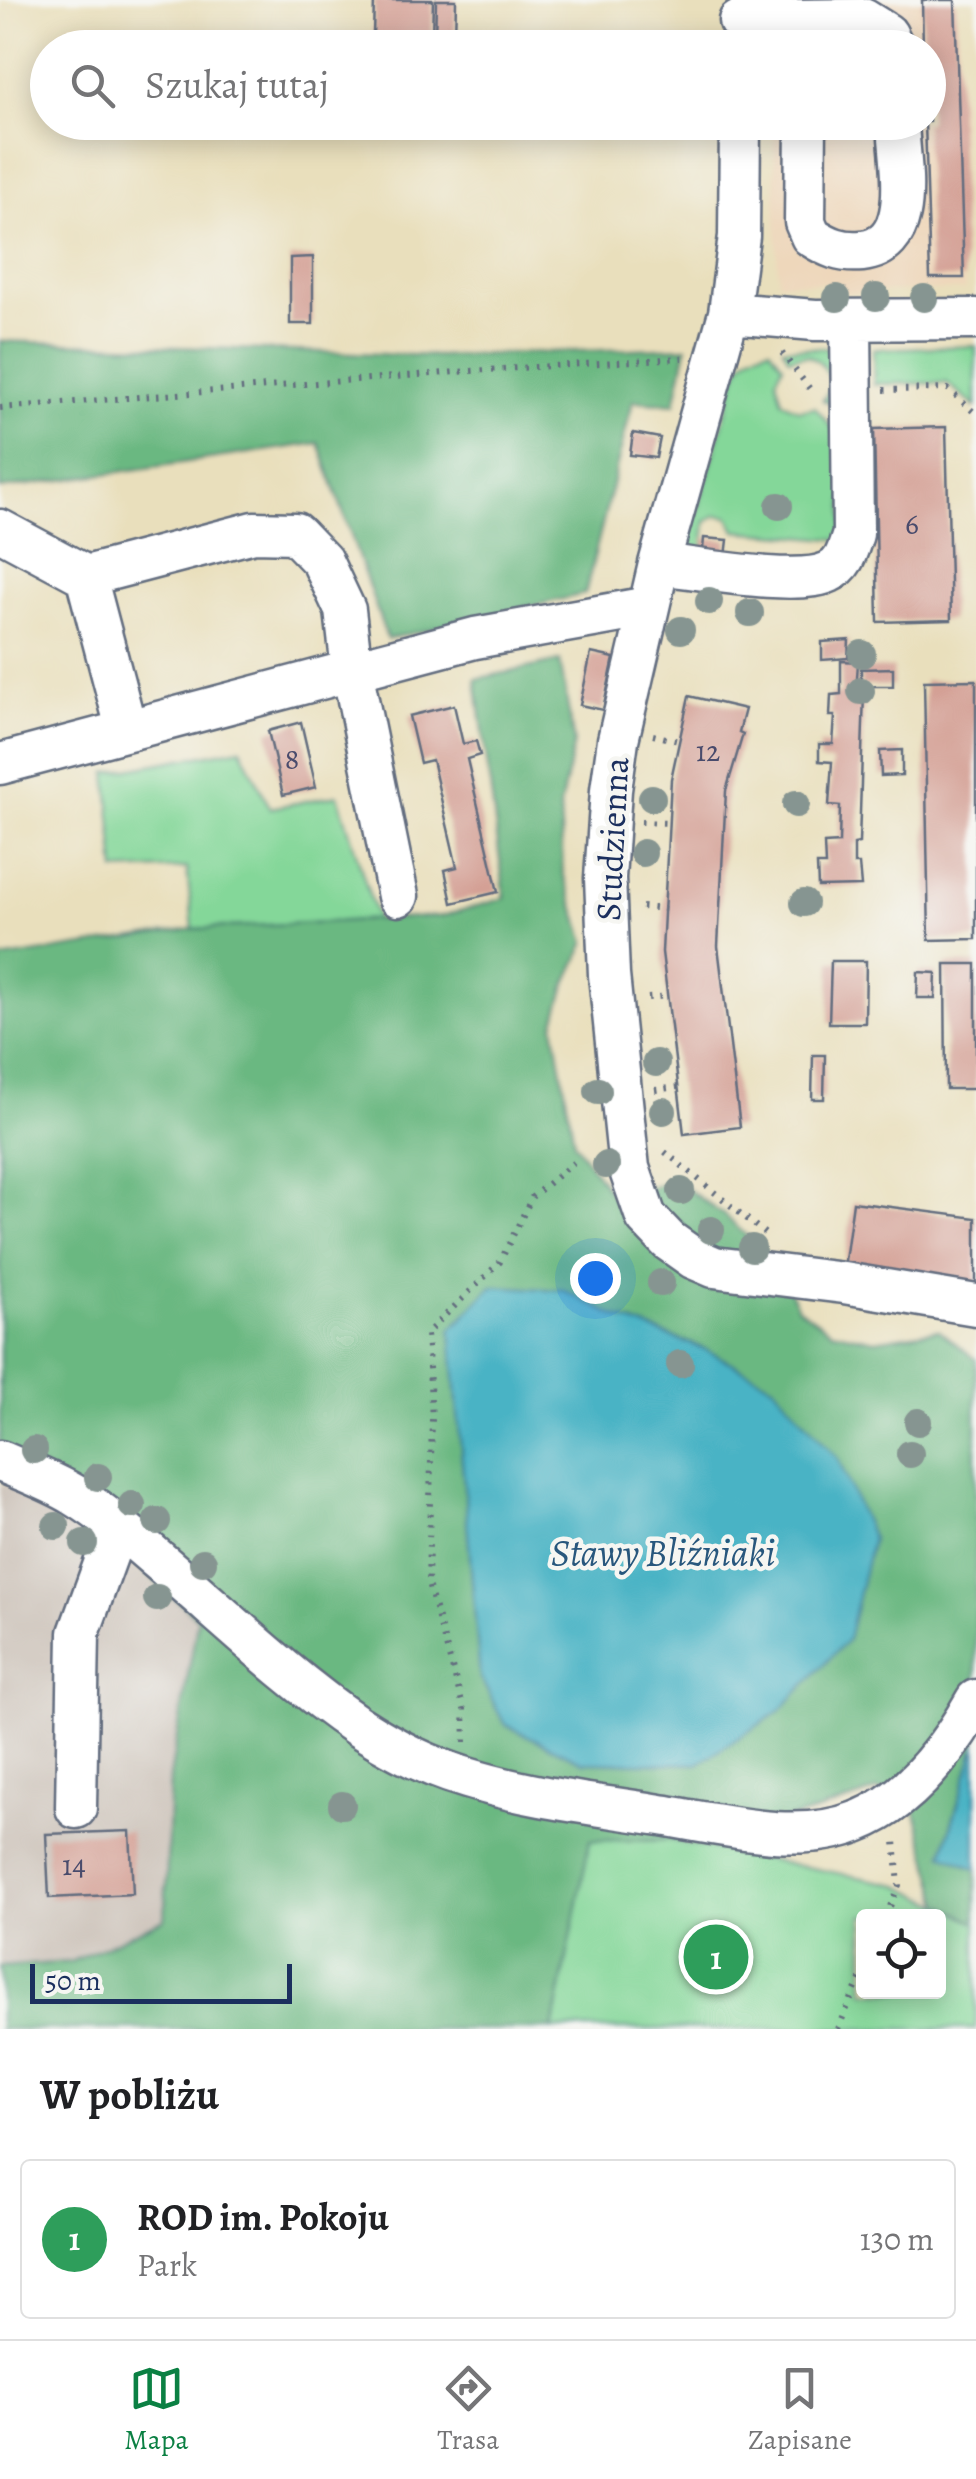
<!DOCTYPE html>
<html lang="pl">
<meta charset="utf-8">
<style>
:root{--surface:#fff;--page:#f2f2f2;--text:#202124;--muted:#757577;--line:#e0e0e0;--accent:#0b8043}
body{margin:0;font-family:Alegreya,serif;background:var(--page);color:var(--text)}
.controls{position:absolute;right:30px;bottom:30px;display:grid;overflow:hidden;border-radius:10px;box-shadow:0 5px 25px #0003}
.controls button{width:90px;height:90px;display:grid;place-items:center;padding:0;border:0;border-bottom:2px solid var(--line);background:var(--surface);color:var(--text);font:50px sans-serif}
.scale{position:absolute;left:30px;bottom:25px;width:262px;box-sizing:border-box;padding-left:10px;border:5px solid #1b2f5e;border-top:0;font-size:28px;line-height:35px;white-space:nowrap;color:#1b2f5e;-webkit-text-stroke:8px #f6f6f2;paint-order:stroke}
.you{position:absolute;left:595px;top:1278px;width:35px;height:35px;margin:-25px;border:8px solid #fff;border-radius:50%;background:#1a73e8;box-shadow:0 0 0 15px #1a73e833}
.badge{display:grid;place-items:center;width:65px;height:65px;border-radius:50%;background:var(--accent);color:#fff;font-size:32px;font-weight:700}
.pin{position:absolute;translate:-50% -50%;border:5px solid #fff;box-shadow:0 2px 10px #0006}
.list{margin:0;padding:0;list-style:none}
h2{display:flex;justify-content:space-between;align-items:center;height:130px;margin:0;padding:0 40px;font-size:42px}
h2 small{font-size:32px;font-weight:400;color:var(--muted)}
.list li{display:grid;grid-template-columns:65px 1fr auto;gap:30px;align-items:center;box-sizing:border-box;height:160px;margin:0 20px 20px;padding:0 20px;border:2px solid var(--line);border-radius:10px}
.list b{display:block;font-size:38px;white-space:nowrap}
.list p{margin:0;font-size:32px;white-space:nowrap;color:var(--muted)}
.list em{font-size:32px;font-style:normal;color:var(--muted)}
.icon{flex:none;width:55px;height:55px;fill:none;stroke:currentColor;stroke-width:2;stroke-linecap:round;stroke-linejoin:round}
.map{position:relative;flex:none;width:976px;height:2029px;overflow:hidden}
.search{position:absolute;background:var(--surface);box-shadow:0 5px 25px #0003;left:30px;right:30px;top:30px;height:110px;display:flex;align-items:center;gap:25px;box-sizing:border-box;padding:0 35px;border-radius:55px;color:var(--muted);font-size:38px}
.sheet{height:310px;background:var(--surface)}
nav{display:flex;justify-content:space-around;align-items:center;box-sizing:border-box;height:140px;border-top:2px solid var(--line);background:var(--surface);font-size:28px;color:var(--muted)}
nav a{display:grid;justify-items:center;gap:5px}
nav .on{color:var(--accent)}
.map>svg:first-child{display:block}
.built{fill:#eed7bb}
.industrial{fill:#ccc2b9}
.green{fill:#84d799;stroke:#50837c;stroke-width:2.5;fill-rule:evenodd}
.forest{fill:#6bb881;stroke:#437470;stroke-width:2.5;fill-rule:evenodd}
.water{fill:#48b3c5;stroke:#327192;stroke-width:2.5}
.building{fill:#d4a095}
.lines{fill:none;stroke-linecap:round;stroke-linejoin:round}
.minor-casing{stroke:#636d7f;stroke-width:45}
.path{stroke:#636d7f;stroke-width:6;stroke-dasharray:2.5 8;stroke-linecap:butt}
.minor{stroke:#fff;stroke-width:40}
.tree{fill:#869591}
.labels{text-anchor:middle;stroke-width:9;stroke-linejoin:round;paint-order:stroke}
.number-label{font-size:30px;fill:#494b6c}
.street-label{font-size:35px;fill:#1b2f5e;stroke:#f6f6f2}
.water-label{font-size:38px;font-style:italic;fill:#28577d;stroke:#f6f6f2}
</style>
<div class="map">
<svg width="976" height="2029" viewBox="0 0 976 2029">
<rect width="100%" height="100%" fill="#f6f6f2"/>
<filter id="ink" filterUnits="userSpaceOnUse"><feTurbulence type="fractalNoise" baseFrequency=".01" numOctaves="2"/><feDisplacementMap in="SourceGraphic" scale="20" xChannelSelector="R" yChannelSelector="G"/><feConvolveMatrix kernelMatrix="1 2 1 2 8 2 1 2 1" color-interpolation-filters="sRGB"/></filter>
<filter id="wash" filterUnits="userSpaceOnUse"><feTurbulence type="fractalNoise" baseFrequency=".0048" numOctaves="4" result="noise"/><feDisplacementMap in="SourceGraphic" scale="40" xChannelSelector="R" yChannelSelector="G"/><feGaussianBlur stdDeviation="2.25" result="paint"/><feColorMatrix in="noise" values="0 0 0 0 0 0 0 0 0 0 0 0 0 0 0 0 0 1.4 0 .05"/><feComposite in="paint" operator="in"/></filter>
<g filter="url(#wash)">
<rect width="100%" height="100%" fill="#e9dfbc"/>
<!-- built -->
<path class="built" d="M 769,0 L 957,0 L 965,290 L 842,293 L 825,283 L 778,282 L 773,123 L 928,122 L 928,48 L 771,47 Z"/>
<!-- industrial -->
<path class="industrial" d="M 0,1483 L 48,1499 L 198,1618 L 170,1777 L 165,1919 L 70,1962 L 3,1969 L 0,1967 Z"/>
<!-- green -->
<path class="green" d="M 976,346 L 976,407 L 947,383 L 874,384 L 873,349 Z
M 770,348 L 783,365 L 776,379 L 782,401 L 799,410 L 815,407 L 843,441 L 844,540 L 736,531 L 729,517 L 716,515 L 706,522 L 702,562 L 688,553 L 687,547 L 737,374 C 744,357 752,351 770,348 Z
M 783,348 L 834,348 L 834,405 L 823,400 C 837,381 827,364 807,355 L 789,358 Z
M 241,748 L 270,808 L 338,795 L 377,920 L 193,929 L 187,868 L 116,871 L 107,773 Z
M 590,1839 L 669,1840 L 899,1885 L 976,1922 L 976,2029 L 553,2029 ZM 864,1916 L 938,1916 L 938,1992 L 864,1992 Z"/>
<!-- forest -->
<path class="forest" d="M 0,341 L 439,356 L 687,347 L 675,404 L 633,401 L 585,594 L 387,639 L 319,443 L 0,489 Z
M 560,661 L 574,743 L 560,806 L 563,873 L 586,942 L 566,985 L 554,1025 L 574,1142 L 613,1197 L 675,1180 L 725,1216 L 776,1263 L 798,1308 L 831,1331 L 875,1340 L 938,1330 L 976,1359 L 976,1744 L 943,1853 L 976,1869 L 976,1922 L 941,1904 L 914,1806 L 879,1790 C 812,1815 739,1836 668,1840 C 642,1842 616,1840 590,1840 L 553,2029 L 0,2029 L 0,1967 L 70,1962 L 165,1919 L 170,1777 L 198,1618 L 0,1448 L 0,959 L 193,929 L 442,916 L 505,898 L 476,679 ZM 562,1290 L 614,1316 L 702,1348 L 773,1385 L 480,1677 Z"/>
<!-- water -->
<path class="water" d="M 492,1286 L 563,1290 L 614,1316 L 702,1348 L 773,1385 L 838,1459 L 872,1538 L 848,1639 L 780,1711 L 698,1764 L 583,1762 L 505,1725 L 480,1677 L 451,1330 Z
M 976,1744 L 976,1869 L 943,1854 Z"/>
<g id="blocks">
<!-- building -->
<path class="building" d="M 374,0 L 433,0 L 432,38 L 373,36 Z
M 436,0 L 456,0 L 455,39 L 435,40 Z
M 922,0 L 955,0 L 964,278 L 930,278 L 925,122 L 929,122 L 929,48 L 923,48 Z
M 313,257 L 313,324 L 290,324 L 290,258 Z
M 946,427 L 951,620 L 878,622 L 874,429 Z
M 633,433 L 660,438 L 656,458 L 630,455 Z
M 704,538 L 728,540 L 725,565 L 702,562 Z
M 849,640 L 848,658 L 822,660 L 822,642 Z
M 591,653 L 614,658 L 603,710 L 580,705 Z
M 841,661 L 858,662 L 856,694 L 864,693 L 859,843 L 854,844 L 854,864 L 859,864 L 861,886 L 818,887 L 817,865 L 825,865 L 824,844 L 839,843 L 840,806 L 829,805 L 832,762 L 819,761 L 819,744 L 833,744 L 835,716 L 830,716 L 831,695 L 841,694 Z
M 893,668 L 893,686 L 861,686 L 861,669 Z
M 976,680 L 976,939 L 929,940 L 924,681 Z
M 689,696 L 745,709 L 739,732 L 743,734 L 726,791 L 718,946 L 740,1127 L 684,1134 L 662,952 L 671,779 Z
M 454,705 L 463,744 L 476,741 L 480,755 L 467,759 L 498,892 L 452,903 L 445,870 L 457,867 L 432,760 L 420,763 L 409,716 Z
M 301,722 L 316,787 L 283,795 L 268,731 Z
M 902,750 L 902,775 L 881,776 L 880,751 Z
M 831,961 L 866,961 L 865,1023 L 829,1023 Z
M 945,964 L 976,964 L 976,1089 L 946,1089 Z
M 918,972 L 936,973 L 935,998 L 917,998 Z
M 813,1055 L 825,1055 L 824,1099 L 812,1099 Z
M 853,1202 L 976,1218 L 976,1285 L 844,1268 Z
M 130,1831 L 133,1894 L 49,1898 L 46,1834 Z"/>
</g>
</g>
<g filter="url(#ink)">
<use href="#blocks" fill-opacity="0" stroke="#636d7f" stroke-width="2.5"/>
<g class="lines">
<defs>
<path id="minor" d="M 739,21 L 863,19 L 887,34 L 894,48
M 740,122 L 739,236 L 729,313 L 659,564 L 618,740 L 611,790 L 605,878 L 609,975 L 629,1168 L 646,1217 L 669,1241 L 693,1258 L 714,1267 L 844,1283 L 976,1305
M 806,122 L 805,222 L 811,236 C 828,247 841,253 862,251 C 919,245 899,163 898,122
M 729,313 L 815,320 L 976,319
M 0,530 L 86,576
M 659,564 C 697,568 798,587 829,572 C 845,565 848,548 853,534 L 851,320
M 126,728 L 86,576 L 254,532 L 295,533 L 322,561 L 345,610 L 352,670 L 398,896
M 0,764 L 475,638 L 649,607
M 0,1461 C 26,1472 52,1481 76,1496 C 110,1517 141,1545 171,1571 C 232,1624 291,1680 358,1726 C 392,1748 429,1767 467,1778 C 528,1797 591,1804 654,1814 C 717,1823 794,1846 856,1822 C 910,1802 949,1748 976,1700
M 76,1808 L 79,1633 L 118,1526"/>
</defs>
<!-- minor casing -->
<use href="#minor" class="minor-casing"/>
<!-- path -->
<path class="path" d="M 782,353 L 814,394
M 884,390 L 948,389 L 976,414
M 0,408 L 470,371 L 682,358
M 653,735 L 679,741
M 641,822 L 669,823
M 642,907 L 666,909
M 648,998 L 667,996
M 655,1090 L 678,1087
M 665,1152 L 768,1236
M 465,1742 L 464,1709 L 428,1584 L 432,1419 L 427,1333 L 500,1262 L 532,1197 L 579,1158
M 886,1916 L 899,1885 L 895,1841
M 838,2029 L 864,1970"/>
<!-- minor -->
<use href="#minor" class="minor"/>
</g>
<!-- trees -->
<g class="tree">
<circle cx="876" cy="297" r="14"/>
<circle cx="837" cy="298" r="14"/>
<circle cx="924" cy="298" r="14"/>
<circle cx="779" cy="506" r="14"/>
<circle cx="709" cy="601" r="14"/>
<circle cx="750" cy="613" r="14"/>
<circle cx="681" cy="630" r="14"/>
<circle cx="862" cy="654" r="14"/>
<circle cx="861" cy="691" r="14"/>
<circle cx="652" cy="798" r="14"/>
<circle cx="796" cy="804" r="14"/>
<circle cx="643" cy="853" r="14"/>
<circle cx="804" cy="903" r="14"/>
<circle cx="656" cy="1063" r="14"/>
<circle cx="598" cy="1091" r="14"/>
<circle cx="663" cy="1111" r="14"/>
<circle cx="606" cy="1165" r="14"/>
<circle cx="681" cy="1191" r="14"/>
<circle cx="711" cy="1230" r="14"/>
<circle cx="752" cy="1248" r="14"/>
<circle cx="661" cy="1283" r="14"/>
<circle cx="680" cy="1364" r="14"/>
<circle cx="918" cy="1422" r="14"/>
<circle cx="34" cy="1450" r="14"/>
<circle cx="910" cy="1454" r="14"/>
<circle cx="98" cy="1477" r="14"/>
<circle cx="132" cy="1505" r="14"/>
<circle cx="157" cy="1521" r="14"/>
<circle cx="56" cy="1526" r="14"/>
<circle cx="84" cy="1543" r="14"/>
<circle cx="203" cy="1562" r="14"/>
<circle cx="157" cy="1598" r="14"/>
<circle cx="342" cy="1805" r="14"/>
</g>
</g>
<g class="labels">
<!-- number labels -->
<g class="number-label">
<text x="912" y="534">6</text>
<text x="708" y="761">12</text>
<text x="292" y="769">8</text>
<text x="74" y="1875">14</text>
</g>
<!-- street labels -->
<g class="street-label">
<text transform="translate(612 839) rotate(-87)" y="12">Studzienna</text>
</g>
<!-- water labels -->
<g class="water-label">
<text x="663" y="1566">Stawy Bliźniaki</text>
</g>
</g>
</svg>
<div class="controls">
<button><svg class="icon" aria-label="locate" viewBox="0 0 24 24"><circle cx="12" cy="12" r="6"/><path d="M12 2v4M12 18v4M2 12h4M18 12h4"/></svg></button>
</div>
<div class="scale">50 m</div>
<div class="you"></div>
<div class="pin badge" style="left:716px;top:1957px;background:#2e9e5b">1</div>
<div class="search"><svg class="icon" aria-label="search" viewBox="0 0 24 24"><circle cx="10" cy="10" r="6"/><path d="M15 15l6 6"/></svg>Szukaj tutaj</div>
</div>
<section class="sheet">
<h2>W pobliżu<small></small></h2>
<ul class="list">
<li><span class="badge" style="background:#2e9e5b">1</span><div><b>ROD im. Pokoju</b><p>Park</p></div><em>130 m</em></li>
</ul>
</section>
<nav>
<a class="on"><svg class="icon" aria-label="map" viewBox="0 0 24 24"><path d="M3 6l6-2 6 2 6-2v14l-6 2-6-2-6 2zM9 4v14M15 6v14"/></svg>Mapa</a>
<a><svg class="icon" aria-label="directions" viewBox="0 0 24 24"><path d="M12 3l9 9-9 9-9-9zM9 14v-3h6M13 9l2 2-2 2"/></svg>Trasa</a>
<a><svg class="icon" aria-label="saved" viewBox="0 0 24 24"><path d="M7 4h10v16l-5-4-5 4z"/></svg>Zapisane</a>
</nav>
